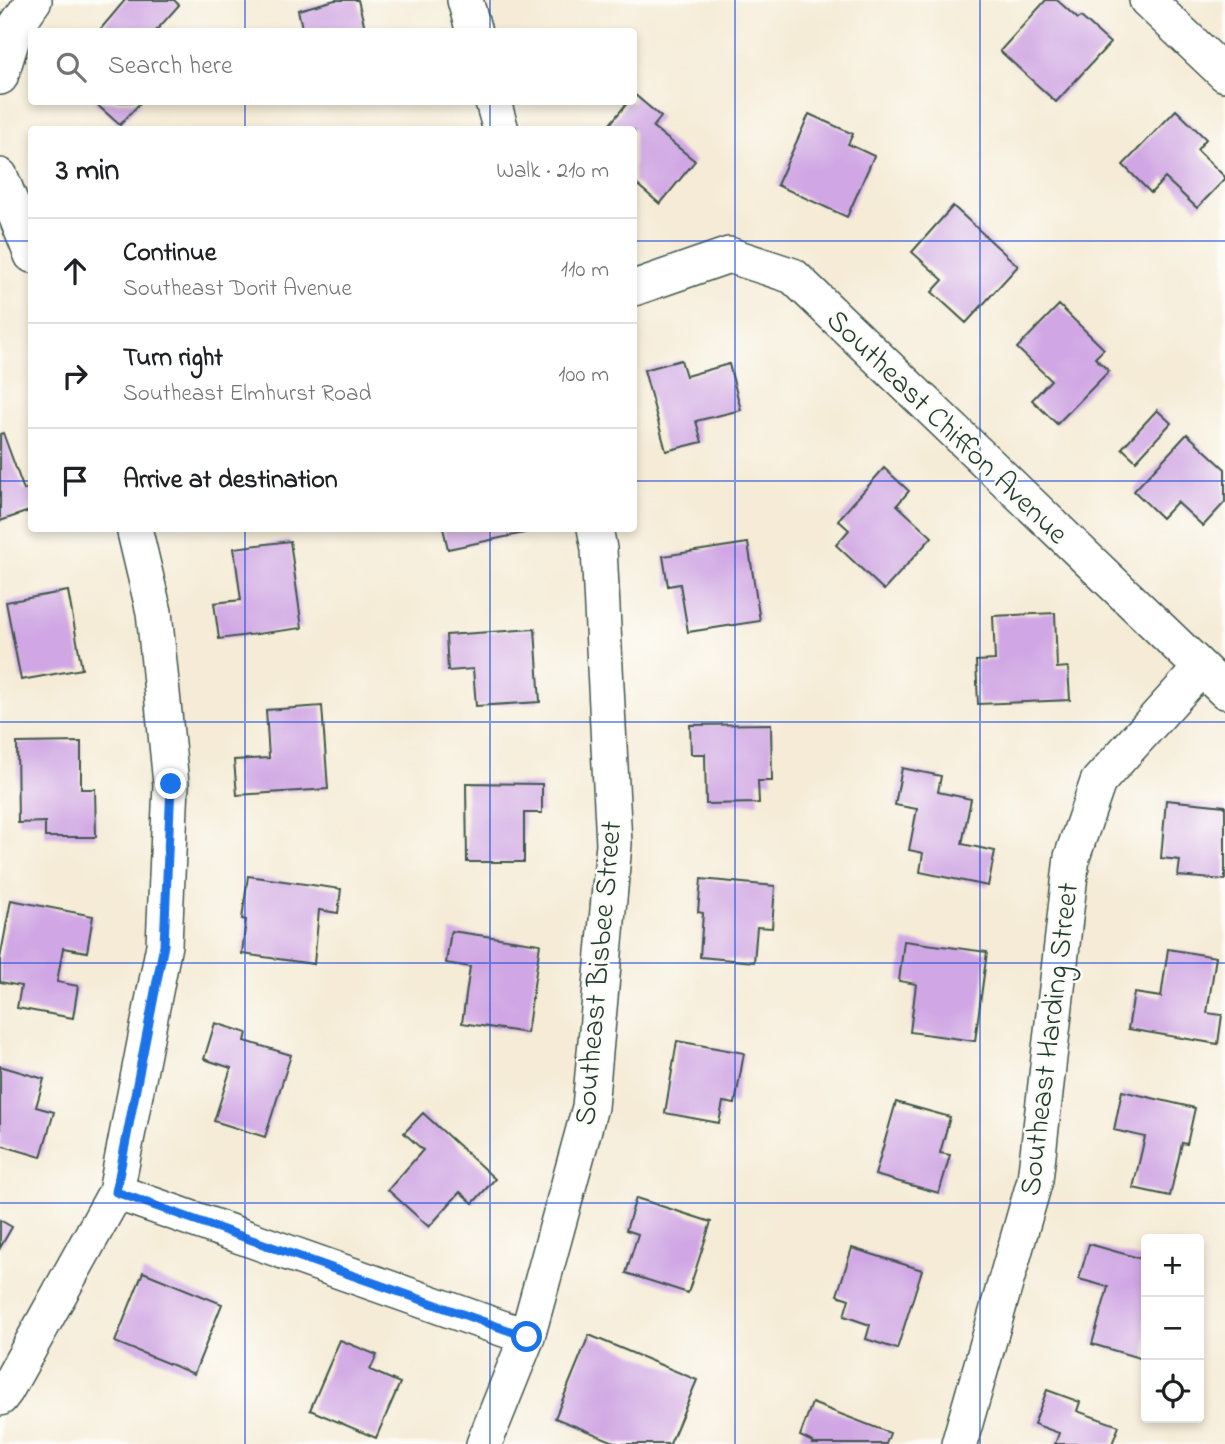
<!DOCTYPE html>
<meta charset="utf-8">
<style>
:root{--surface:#fff;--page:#f2f2f2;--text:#202124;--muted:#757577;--line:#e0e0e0}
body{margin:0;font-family:"Indie Flower",sans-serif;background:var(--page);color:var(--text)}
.controls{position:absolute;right:21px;bottom:21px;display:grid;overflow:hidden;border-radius:7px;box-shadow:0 4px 10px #0003}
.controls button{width:63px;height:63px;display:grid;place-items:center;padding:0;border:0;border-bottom:2px solid var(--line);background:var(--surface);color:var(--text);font:35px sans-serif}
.stop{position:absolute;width:21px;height:21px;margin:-16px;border:5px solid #1a73e8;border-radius:50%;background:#fff}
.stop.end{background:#1a73e8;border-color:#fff;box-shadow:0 2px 7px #0008}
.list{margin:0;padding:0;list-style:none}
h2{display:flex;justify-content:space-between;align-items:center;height:91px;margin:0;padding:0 28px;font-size:30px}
h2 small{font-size:23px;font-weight:400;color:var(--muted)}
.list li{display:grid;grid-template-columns:46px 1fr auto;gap:21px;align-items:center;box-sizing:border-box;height:105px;padding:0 28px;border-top:2px solid var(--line)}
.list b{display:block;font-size:26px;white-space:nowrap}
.list p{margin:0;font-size:23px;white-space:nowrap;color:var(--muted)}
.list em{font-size:23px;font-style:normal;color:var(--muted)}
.icon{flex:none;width:38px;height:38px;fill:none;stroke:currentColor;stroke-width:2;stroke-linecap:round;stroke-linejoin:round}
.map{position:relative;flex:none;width:1225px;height:1444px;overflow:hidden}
.search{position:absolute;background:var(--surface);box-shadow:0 4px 10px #0003;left:28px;top:28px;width:609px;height:77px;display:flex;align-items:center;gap:18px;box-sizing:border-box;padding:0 24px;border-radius:7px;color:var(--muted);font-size:26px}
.panel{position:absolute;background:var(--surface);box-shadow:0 4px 10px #0003;left:28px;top:126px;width:609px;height:406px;border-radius:7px}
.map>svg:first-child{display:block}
.building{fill:#d0a7e4}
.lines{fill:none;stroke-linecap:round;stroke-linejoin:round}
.minor-casing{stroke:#3f574c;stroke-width:38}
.minor{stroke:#fff;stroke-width:35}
.route{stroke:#1a73e8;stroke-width:9}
.grid{fill:none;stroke:#1d4ed8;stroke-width:2;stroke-opacity:0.55}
.labels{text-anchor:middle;stroke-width:5;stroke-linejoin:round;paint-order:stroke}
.street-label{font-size:30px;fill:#1f3d34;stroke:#fdfcf7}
</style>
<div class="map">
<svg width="1225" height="1444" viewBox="0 0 1225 1444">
<rect width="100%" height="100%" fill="#fdfcf7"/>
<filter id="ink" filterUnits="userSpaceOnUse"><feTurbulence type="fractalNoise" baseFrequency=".0143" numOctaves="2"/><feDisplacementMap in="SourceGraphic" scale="14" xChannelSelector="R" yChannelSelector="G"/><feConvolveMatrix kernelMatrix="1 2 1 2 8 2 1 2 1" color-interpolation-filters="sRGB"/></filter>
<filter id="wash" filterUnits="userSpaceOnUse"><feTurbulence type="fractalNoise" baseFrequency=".00686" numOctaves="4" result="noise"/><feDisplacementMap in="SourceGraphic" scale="28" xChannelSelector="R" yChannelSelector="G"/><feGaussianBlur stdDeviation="1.57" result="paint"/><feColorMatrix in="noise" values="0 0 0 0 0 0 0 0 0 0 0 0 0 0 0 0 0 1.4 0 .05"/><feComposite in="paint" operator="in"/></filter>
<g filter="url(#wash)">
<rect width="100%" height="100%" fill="#f5ebd6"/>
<g id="blocks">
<!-- building -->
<path class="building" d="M 125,0 L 174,0 L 179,5 L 155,32 L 98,32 Z
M 335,0 L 358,0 L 366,32 L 303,32 L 298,10 Z
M 1046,0 L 1057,0 L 1078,19 L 1081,17 L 1110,43 L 1056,102 L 1000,51 Z
M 634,94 L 661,117 L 653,127 L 695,161 L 660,204 L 634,182 L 634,130 L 605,130 L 628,102 L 634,102 Z
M 94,102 L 141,102 L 120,125 Z
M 1176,110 L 1206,139 L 1197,150 L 1225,177 L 1225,179 L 1197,208 L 1165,178 L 1151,193 L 1123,165 Z
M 809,114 L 853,134 L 848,144 L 874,156 L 847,217 L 777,185 Z
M 953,206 L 1018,266 L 966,323 L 932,292 L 943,280 L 912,252 Z
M 1059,305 L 1104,349 L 1095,358 L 1109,371 L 1057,424 L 1032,400 L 1051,380 L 1017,348 Z
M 681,360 L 686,376 L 729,364 L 741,410 L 696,421 L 702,442 L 666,451 L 644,370 Z
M 1157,410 L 1171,423 L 1136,461 L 1122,448 Z
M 3,433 L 24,490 L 32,487 L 32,510 L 0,521 L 0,434 Z
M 1187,434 L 1225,469 L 1225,502 L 1203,526 L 1177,502 L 1162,518 L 1134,491 Z
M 884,468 L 909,491 L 897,505 L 932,537 L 884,590 L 836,545 L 849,530 L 838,520 Z
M 443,528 L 523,528 L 524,533 L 448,549 Z
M 290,541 L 302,628 L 219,639 L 214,603 L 241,600 L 234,548 Z
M 748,543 L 760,621 L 688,632 L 680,584 L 668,586 L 663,556 Z
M 68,591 L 82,669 L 21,680 L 6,602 Z
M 1055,613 L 1057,668 L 1068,667 L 1070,700 L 978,704 L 976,661 L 995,660 L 993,616 Z
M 535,629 L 540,702 L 476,706 L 473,669 L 448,671 L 446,635 Z
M 322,706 L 328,789 L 237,795 L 234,760 L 269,758 L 266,710 Z
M 771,724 L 772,781 L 758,781 L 759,803 L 706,804 L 705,754 L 691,754 L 690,725 Z
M 81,742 L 81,789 L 95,789 L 96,837 L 45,837 L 45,822 L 18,823 L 17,743 Z
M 902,768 L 941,776 L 938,792 L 971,799 L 962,844 L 995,851 L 988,886 L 920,872 L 923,853 L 909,850 L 917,809 L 895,805 Z
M 466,783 L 542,784 L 542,813 L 524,813 L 524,862 L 467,862 Z
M 1166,800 L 1225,806 L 1225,880 L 1178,876 L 1180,860 L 1161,858 Z
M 248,876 L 341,889 L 338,913 L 319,910 L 314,964 L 242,954 L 246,920 L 242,919 Z
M 701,879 L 775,886 L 772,928 L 757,927 L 754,962 L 700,957 L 703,913 L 698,912 Z
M 11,900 L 93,916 L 87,952 L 63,948 L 57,982 L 78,986 L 73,1018 L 17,1008 L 21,986 L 0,982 L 0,959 Z
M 451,931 L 540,944 L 527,1033 L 462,1023 L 470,967 L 446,963 Z
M 904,941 L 987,952 L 975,1041 L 910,1032 L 916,984 L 899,981 Z
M 1168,949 L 1216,957 L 1207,1013 L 1222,1015 L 1218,1044 L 1128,1029 L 1134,993 L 1161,997 Z
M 215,1023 L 247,1033 L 245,1041 L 291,1055 L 265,1137 L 214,1121 L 231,1068 L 204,1059 Z
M 677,1041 L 744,1053 L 735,1104 L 723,1102 L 719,1123 L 665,1113 Z
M 0,1066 L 44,1079 L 36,1107 L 54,1112 L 41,1157 L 0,1145 Z
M 1122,1091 L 1195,1108 L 1187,1144 L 1182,1143 L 1170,1196 L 1133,1188 L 1145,1137 L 1114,1130 Z
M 896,1102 L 950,1117 L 940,1153 L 950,1155 L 939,1193 L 875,1175 Z
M 423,1113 L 495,1179 L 473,1203 L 460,1192 L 429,1227 L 388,1190 L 423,1150 L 404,1133 Z
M 636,1198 L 711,1222 L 688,1293 L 626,1273 L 638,1234 L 626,1230 Z
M 0,1220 L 12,1227 L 0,1248 Z
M 1089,1244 L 1146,1260 L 1146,1360 L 1092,1344 L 1108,1287 L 1079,1279 Z
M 852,1248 L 922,1270 L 897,1349 L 866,1339 L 870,1325 L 844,1316 L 849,1299 L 837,1295 Z
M 143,1272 L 222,1304 L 194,1374 L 115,1342 Z
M 589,1335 L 697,1380 L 670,1444 L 619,1444 L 555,1418 Z
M 340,1340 L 377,1355 L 370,1370 L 400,1383 L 376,1438 L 310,1410 Z
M 1047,1390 L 1080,1402 L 1077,1411 L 1119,1426 L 1112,1444 L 1055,1444 L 1059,1433 L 1034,1424 Z
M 812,1403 L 890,1433 L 886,1444 L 812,1444 L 813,1442 L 800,1436 Z"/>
</g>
</g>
<g filter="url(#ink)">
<use href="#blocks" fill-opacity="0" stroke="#3f574c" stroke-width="2"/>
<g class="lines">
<defs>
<path id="minor" d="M 465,0 L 474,32
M 1147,0 L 1225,74
M 0,77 L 16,26 L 34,0
M 493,102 L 501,130
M 0,176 L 32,255
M 634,288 L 729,255 L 793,276 L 1225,691
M 116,1192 L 527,1337
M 0,1398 L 6,1390 L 116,1192 L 164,945 L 171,784 L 154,612 L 134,528
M 484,1444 L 527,1337 L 590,1107 L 614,844 L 599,549 L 595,528
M 959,1444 L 1035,1180 L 1072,857 L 1098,782 L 1201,668"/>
</defs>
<!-- minor casing -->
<use href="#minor" class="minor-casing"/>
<!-- minor -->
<use href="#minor" class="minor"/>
</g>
</g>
<g class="lines" filter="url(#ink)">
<!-- route -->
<path class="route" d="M 171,784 L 164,945 L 116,1192 L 527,1337"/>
</g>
<!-- grid -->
<path class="grid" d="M 245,0 L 245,32M 490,0 L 490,32M 735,0 L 735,1444M 980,0 L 980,1444M 245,102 L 245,130M 490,102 L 490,130M 0,241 L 32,241M 634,241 L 1225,241M 0,481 L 32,481M 634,481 L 1225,481M 245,528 L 245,1444M 490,528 L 490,1444M 0,722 L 1225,722M 0,963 L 1225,963M 0,1203 L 1225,1203"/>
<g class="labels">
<!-- street labels -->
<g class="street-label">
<text transform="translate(948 426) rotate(44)" y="10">Southeast Chiffon Avenue</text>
<text transform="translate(597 973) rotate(-85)" y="10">Southeast Bisbee Street</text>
<text transform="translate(1048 1039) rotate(-83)" y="10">Southeast Harding Street</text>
</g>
</g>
</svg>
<div class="controls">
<button>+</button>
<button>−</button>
<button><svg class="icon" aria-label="locate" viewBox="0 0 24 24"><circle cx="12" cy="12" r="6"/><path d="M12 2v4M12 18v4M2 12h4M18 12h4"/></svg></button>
</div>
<div class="stop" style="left:527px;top:1337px"></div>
<div class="stop end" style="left:171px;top:784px"></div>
<div class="search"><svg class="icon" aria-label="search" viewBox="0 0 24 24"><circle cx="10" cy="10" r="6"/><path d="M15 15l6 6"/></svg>Search here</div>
<section class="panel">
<h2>3 min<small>Walk · 210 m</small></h2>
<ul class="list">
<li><svg class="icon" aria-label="ahead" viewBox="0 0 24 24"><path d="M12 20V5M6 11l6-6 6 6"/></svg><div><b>Continue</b><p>Southeast Dorit Avenue</p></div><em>110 m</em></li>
<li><svg class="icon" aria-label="right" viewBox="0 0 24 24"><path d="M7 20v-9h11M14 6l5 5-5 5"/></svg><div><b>Turn right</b><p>Southeast Elmhurst Road</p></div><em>100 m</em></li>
<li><svg class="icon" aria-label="arrive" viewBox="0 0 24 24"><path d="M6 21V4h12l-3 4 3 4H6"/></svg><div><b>Arrive at destination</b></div></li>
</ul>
</section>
</div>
